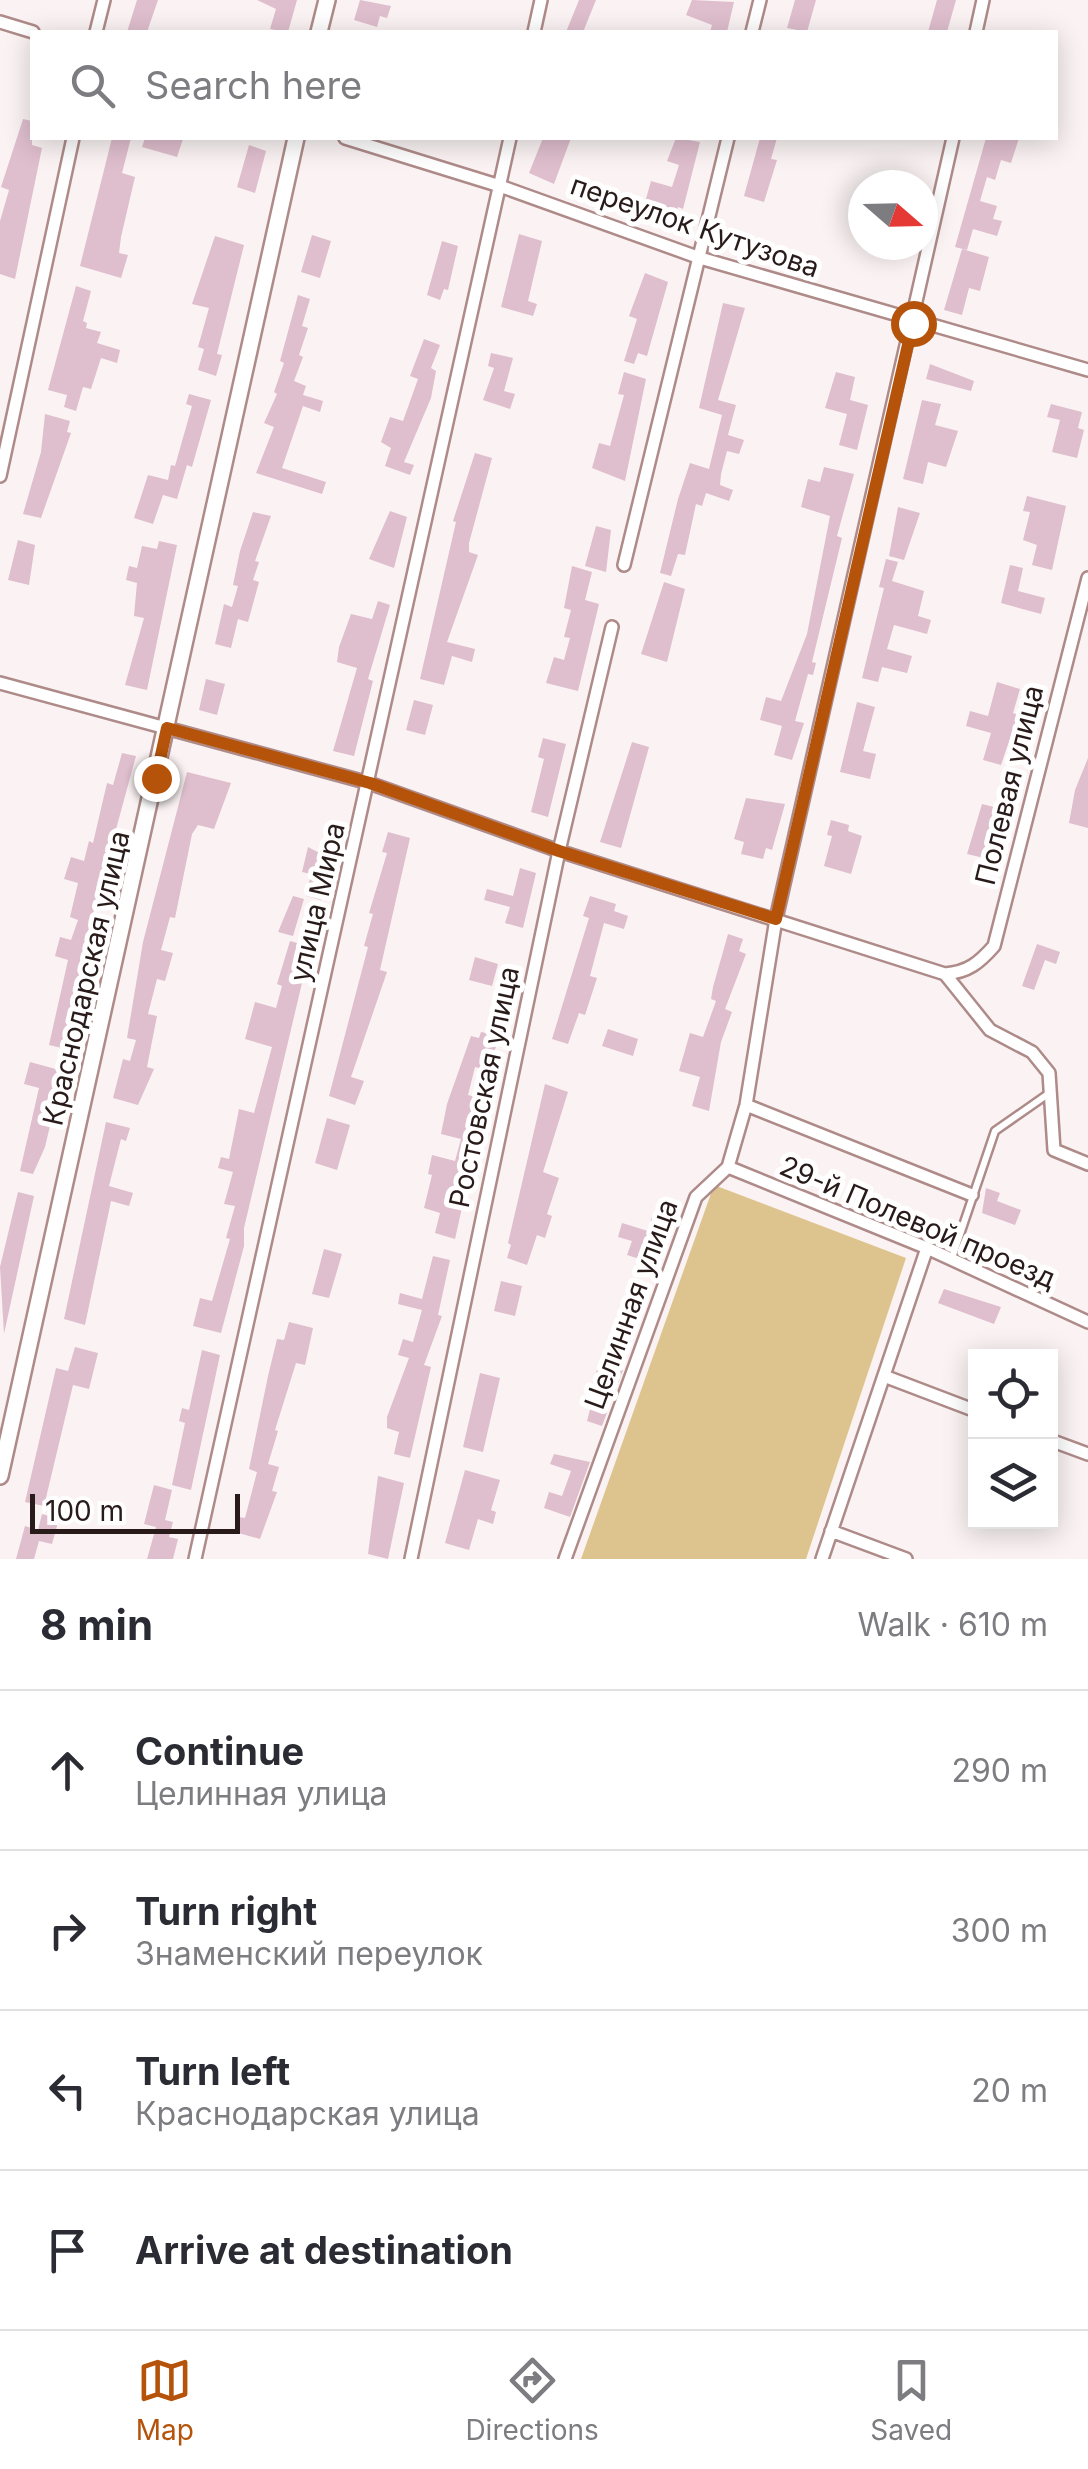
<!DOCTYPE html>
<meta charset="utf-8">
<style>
:root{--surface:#fff;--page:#f7f7f7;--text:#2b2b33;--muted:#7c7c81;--line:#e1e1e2;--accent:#b45309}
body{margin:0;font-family:Inter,sans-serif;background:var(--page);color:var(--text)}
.controls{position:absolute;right:30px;bottom:30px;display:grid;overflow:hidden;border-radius:0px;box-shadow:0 5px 25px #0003}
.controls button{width:90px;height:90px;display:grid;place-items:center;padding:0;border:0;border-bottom:2px solid var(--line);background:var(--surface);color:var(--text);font:50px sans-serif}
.compass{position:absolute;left:848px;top:170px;width:90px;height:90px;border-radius:50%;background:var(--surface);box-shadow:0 5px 25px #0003;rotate:110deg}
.scale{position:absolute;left:30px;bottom:25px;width:210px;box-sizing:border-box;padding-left:10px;border:5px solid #281b1a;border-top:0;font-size:28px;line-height:35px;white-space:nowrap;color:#281b1a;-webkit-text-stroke:8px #fff;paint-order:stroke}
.stop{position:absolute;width:30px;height:30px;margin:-22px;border:8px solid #b45309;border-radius:50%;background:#fff}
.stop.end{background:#b45309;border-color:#fff;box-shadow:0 2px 10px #0008}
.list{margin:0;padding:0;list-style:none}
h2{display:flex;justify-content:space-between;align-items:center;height:130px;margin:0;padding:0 40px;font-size:42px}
h2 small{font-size:32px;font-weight:400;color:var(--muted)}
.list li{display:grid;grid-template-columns:65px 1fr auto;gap:30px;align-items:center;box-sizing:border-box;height:160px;padding:0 40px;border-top:2px solid var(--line)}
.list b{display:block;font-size:38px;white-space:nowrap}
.list p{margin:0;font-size:32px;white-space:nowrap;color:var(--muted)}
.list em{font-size:32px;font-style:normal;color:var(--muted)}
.icon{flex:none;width:55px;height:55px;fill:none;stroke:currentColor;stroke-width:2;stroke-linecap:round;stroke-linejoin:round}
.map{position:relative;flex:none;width:1088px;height:1559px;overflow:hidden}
.search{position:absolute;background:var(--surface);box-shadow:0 5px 25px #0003;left:30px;right:30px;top:30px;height:110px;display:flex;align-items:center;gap:25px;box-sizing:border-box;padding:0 35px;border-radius:0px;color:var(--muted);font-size:38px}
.sheet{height:770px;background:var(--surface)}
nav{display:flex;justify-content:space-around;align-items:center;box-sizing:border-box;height:140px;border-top:2px solid var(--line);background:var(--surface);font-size:28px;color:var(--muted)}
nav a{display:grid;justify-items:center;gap:5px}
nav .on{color:var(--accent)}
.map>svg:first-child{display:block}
.green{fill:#ddc48e}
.building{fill:#dfbecd}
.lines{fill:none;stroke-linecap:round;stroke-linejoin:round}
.service-casing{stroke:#ae8b89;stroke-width:11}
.minor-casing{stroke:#ae8b89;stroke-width:16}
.tertiary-casing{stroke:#ae8b89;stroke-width:20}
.service{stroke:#fff;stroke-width:6}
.minor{stroke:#fff;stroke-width:11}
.tertiary{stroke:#fff;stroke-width:15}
.route{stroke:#b45309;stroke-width:12}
.labels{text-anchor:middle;stroke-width:10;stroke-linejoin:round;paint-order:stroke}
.street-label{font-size:28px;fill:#281b1a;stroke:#fff}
</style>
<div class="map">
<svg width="1088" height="1559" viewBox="0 0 1088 1559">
<rect width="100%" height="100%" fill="#fbf3f3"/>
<!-- green -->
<path class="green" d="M 714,1185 L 906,1258 L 806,1559 L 581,1559 Z"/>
<!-- building -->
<path class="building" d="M 137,0 L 158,0 L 147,32 L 127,32 Z
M 257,0 L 297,0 L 288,32 L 270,29 L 276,9 Z
M 360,0 L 391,6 L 387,18 L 380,16 L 377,27 L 354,20 Z
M 579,0 L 596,0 L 583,32 L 566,32 Z
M 692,0 L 734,2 L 727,32 L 710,32 L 712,25 L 686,15 Z
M 795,0 L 816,0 L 807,32 L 787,28 Z
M 937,0 L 956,0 L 947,32 L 928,32 Z
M 23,119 L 32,121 L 32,145 L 42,148 L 15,279 L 0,274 L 0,221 L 9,190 L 1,187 Z
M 112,138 L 131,138 L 122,173 L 135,177 L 121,237 L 119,253 L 128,255 L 121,278 L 80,266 Z
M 145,138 L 183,139 L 177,157 L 142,147 Z
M 543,138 L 571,138 L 554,184 L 529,173 Z
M 676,138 L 700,142 L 683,209 L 678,207 L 671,227 L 629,214 L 632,203 L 644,206 L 651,181 L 672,187 L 679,165 L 667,161 Z
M 760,138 L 777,138 L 771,159 L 777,160 L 764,202 L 744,196 Z
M 986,138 L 1019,138 L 1011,163 L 1001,160 L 995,180 L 987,177 L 980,201 L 997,206 L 993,219 L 1002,221 L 997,236 L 973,229 L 967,250 L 955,247 Z
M 249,145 L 266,151 L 255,193 L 237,187 Z
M 519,234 L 542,241 L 528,301 L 537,304 L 533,316 L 501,307 Z
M 312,235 L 331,241 L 320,278 L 301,272 Z
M 215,236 L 244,245 L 217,354 L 222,355 L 216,376 L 198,370 L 204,349 L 198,347 L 209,308 L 192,304 Z
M 442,241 L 458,246 L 448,290 L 444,289 L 440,300 L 427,295 Z
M 962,249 L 989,257 L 980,291 L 969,288 L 962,315 L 944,310 Z
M 645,273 L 668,282 L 647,356 L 638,353 L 634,364 L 624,361 L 637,319 L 629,316 Z
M 76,286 L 91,291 L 83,321 L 87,323 L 86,328 L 101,332 L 97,343 L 120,350 L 117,363 L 101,358 L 91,389 L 83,387 L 76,411 L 64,407 L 67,395 L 48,390 Z
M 298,295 L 310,299 L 302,326 L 308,328 L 299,355 L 303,357 L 294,381 L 306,386 L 303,395 L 323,401 L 320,412 L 303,406 L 282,468 L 326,482 L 322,494 L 256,473 L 274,427 L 264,423 L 277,394 L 274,392 L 284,363 L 280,361 Z
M 723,303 L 745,308 L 718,400 L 736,405 L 728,435 L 744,440 L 739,454 L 727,451 L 721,474 L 720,485 L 733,490 L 729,501 L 706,493 L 702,506 L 696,504 L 685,555 L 678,554 L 671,576 L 660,573 L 678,499 L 690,463 L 709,469 L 722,415 L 699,408 Z
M 424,339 L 440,345 L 431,368 L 436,371 L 431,398 L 404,462 L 414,465 L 410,475 L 385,466 L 391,448 L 381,442 L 390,417 L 403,421 L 418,379 L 410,376 Z
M 491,353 L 513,358 L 504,391 L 515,394 L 510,409 L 483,400 L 494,368 L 488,366 Z
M 930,364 L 974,381 L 971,391 L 926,379 Z
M 624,372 L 646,379 L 625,481 L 592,468 L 599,443 L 610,446 L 624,395 L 618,394 Z
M 836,372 L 855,377 L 850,400 L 868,405 L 857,450 L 839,445 L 847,414 L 825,408 Z
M 189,394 L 211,400 L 192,467 L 187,465 L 177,499 L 163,495 L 153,524 L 134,518 L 148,475 L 168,480 L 171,465 L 175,466 L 192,406 L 186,404 Z
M 922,400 L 941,404 L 935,425 L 958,431 L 946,467 L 928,462 L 923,484 L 903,479 Z
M 1051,404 L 1082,412 L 1078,428 L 1084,430 L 1077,458 L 1052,452 L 1060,420 L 1047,417 Z
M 45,414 L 70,421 L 67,432 L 71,433 L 41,518 L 23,514 L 41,452 Z
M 475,453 L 492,458 L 469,543 L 469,552 L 478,555 L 447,642 L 475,649 L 472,662 L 452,656 L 444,685 L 420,679 L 456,522 L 453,521 Z
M 824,467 L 854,474 L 837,536 L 842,538 L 812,662 L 816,663 L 813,675 L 808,674 L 795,721 L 804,723 L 792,760 L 774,755 L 782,726 L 760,720 L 766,697 L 781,701 L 807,634 L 830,516 L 801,507 L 808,479 L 820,482 Z
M 1027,496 L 1066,506 L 1052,570 L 1032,565 L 1037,545 L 1023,540 L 1030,512 L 1023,511 Z
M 898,507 L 920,513 L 904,560 L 889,556 Z
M 390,511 L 407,517 L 394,568 L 369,559 Z
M 253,512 L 271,516 L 255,561 L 259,562 L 253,580 L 259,582 L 248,622 L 238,619 L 231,648 L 215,644 L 224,604 L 232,607 L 238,586 L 233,585 L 240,551 Z
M 596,526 L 611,530 L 606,572 L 585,566 Z
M 18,540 L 35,545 L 29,585 L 8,580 Z
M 159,541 L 177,545 L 147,690 L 125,685 L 144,618 L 134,616 L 137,583 L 126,580 L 129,566 L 137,568 L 142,546 L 157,549 Z
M 886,559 L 898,562 L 892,581 L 924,591 L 918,616 L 931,620 L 927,634 L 894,625 L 887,649 L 912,656 L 907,673 L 882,667 L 878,682 L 862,678 L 884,588 L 879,587 Z
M 1010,565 L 1023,568 L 1018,591 L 1045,598 L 1041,614 L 1001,603 Z
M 572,566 L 592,572 L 585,600 L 599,604 L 578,691 L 546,683 L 554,657 L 564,660 L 570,638 L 564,637 L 571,610 L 564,608 Z
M 664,582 L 685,589 L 667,662 L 641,654 Z
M 378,601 L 390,605 L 368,679 L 373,681 L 354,756 L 333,751 L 357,668 L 337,662 L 339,647 L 351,614 L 372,619 Z
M 206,679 L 225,684 L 217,715 L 199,710 Z
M 997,682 L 1020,689 L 1013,713 L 1018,715 L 1001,765 L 983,760 L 991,733 L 966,726 L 970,711 L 988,716 Z
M 414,700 L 433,705 L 425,735 L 406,730 Z
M 857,702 L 875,707 L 863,751 L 876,754 L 870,779 L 840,772 Z
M 543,738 L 566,744 L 548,817 L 531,812 L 544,759 L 538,757 Z
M 632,742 L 649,747 L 621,848 L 600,842 Z
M 122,753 L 136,756 L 77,972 L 83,974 L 66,1049 L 49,1045 L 68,960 L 55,956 L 60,937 L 71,940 L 78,920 L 70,917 L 78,883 L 64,879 L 71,857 L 84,861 L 89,841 L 93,843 L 107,783 L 113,785 Z
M 1088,758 L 1088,828 L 1069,823 L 1075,790 Z
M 187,772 L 231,783 L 214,829 L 198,825 L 192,834 L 175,918 L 170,917 L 161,950 L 173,953 L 165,981 L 157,979 L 148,1014 L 157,1016 L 147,1067 L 154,1069 L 138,1105 L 113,1098 L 123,1059 L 130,1061 L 136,1040 L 127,1038 L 143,942 Z
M 746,798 L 785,804 L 772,850 L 766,848 L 763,859 L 741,854 L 744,842 L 734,839 Z
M 982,804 L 998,808 L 984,858 L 967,854 Z
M 831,820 L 849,825 L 848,831 L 862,836 L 851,874 L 824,866 L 832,836 L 827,835 Z
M 388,832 L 410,838 L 380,970 L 387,972 L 351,1077 L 364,1081 L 355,1105 L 329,1096 L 368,947 L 364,946 L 373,914 L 369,913 L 387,853 L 382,852 Z
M 308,847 L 329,858 L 321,900 L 306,896 L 311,874 L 302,872 Z
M 520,868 L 536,873 L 523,928 L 505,923 L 510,907 L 484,900 L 487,889 L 513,896 Z
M 293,896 L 304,899 L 293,936 L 278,932 Z
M 590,896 L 616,904 L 614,911 L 628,916 L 624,929 L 604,923 L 590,976 L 597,978 L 585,1015 L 579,1013 L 568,1044 L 552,1039 L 589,918 L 583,916 Z
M 728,934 L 743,939 L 739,951 L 746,954 L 725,1009 L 732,1012 L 721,1042 L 709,1111 L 692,1106 L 700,1077 L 679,1071 L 690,1033 L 703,1037 L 716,1001 L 711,999 L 713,987 Z
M 290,941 L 308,946 L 296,981 L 302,983 L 244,1228 L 244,1246 L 221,1333 L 193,1326 L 200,1298 L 212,1301 L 230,1239 L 226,1238 L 235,1206 L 224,1204 L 233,1172 L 218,1168 L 221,1157 L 229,1159 L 239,1109 L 254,1113 L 272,1047 L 245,1039 L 255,1002 L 276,1008 L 282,986 L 277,984 Z
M 1037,944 L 1060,952 L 1056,964 L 1045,960 L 1034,990 L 1022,986 Z
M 475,957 L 498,964 L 492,986 L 469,980 Z
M 495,1000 L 508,1004 L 489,1071 L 475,1067 L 468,1095 L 486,1100 L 455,1239 L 435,1233 L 440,1213 L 424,1208 L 432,1175 L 428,1174 L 432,1155 L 455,1161 L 461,1139 L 441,1134 L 447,1104 L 471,1036 L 479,1038 L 481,1032 L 486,1033 Z
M 608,1029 L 638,1039 L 633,1056 L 602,1046 Z
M 30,1062 L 63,1071 L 45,1147 L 33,1174 L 20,1171 L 39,1088 L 24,1084 Z
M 545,1084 L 568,1092 L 543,1172 L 559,1178 L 547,1214 L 552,1216 L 545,1238 L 537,1235 L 527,1265 L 507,1258 L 511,1245 L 508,1243 Z
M 327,1118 L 350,1125 L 337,1170 L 315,1163 Z
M 106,1122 L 130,1128 L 126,1141 L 121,1139 L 109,1186 L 133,1193 L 129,1206 L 111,1201 L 85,1325 L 64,1319 Z
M 986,1188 L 1000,1193 L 997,1201 L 1021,1210 L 1015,1225 L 982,1213 Z
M 18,1192 L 34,1196 L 4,1334 L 0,1267 Z
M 652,1216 L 670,1221 L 658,1265 L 627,1255 L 632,1241 L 618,1237 L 622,1223 L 648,1231 Z
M 324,1249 L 342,1254 L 329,1298 L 312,1294 Z
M 433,1256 L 450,1260 L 438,1315 L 442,1316 L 424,1365 L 431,1367 L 410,1458 L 394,1454 L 399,1432 L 387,1428 L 387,1417 L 409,1358 L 398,1355 L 403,1339 L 413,1342 L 422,1310 L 398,1304 L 400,1293 L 422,1299 Z
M 501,1281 L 522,1286 L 515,1316 L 494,1311 Z
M 944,1289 L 1001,1307 L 994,1324 L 938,1303 Z
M 289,1322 L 313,1328 L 305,1365 L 296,1363 L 275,1430 L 278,1431 L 268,1464 L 279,1467 L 272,1491 L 277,1492 L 260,1539 L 235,1532 L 239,1517 L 245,1518 L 257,1472 L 249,1469 L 268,1376 L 277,1339 L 284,1340 Z
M 75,1347 L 98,1353 L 89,1389 L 73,1385 L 44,1506 L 25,1502 L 56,1368 L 68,1371 Z
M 202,1350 L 220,1355 L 191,1490 L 172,1485 L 185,1423 L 179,1421 L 182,1408 L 189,1410 Z
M 600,1362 L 623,1370 L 602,1426 L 587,1421 L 593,1398 L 587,1396 Z
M 480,1373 L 500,1378 L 483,1452 L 463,1447 Z
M 554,1454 L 590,1462 L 570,1517 L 544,1508 L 549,1492 L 562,1496 L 571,1471 L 550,1464 Z
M 465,1470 L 500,1480 L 491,1510 L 496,1512 L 493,1524 L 478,1519 L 469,1550 L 445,1543 Z
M 378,1476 L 404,1483 L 388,1559 L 368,1554 Z
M 154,1485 L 172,1490 L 165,1520 L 173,1522 L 169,1537 L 178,1539 L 173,1559 L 147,1559 L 156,1527 L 144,1524 Z
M 42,1514 L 59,1519 L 52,1544 L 39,1541 L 34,1559 L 16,1559 L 25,1526 L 38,1530 Z"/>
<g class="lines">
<defs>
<path id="service" d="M 952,1258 L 995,1131 L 1048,1094"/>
<path id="minor" d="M 0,22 L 33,32
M 96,32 L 104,0
M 534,32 L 541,0
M 752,32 L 760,0
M 976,32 L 983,0
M 345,138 L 500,186 L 700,258 L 1088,370
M 0,476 L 73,138
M 624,565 L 728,138
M 0,683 L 369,783 L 559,851 L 945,974 C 968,972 979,963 994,946 L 1088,578
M 945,974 L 990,1030 L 1032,1052 L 1049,1073 L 1054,1150 L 1088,1164
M 746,1105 L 972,1195
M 728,1167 L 927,1248 L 1088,1322
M 884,1376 L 976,1411
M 1050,1440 L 1088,1454
M 831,1531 L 906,1559
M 195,1559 L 510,138
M 411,1559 L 559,851 L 612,627
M 565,1559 L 696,1197 L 728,1167 L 746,1105 L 776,919 L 953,138
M 822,1559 L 927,1248"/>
<path id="tertiary" d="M 319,32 L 327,0
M 0,1476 L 296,138"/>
</defs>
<!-- service casing -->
<use href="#service" class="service-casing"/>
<!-- minor casing -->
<use href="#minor" class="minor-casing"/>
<!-- tertiary casing -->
<use href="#tertiary" class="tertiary-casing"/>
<!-- service -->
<use href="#service" class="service"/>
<!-- minor -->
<use href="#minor" class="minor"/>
<!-- tertiary -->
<use href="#tertiary" class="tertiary"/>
</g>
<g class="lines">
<!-- route -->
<path class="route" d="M 156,778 L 167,728 L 370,783 L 559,851 L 776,919 L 913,323"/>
</g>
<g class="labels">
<!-- street labels -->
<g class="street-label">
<text transform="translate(695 226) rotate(19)" y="10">переулок Кутузова</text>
<text transform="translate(1009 785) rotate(-76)" y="10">Полевая улица</text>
<text transform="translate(317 902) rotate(-77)" y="10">улица Мира</text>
<text transform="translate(86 978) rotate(-77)" y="10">Краснодарская улица</text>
<text transform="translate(484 1087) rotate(-78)" y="10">Ростовская улица</text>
<text transform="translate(918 1222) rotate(23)" y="10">29-й Полевой проезд</text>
<text transform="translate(631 1304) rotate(-70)" y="10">Целинная улица</text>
</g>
</g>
</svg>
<div class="controls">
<button><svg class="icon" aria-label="locate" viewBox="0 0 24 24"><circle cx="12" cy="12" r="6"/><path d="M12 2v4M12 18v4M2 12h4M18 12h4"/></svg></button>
<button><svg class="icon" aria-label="layers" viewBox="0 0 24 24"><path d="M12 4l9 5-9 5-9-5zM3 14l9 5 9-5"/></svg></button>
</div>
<svg class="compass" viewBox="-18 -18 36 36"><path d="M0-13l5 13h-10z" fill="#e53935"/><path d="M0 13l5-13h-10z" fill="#7c7c81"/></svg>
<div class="scale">100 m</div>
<div class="stop" style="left:913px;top:323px"></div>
<div class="stop end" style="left:156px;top:778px"></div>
<div class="search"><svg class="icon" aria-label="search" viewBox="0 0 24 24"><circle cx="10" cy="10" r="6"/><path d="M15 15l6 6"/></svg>Search here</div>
</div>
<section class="sheet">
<h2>8 min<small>Walk · 610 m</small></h2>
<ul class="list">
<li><svg class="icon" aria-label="ahead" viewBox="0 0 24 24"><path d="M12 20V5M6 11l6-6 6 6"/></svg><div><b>Continue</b><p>Целинная улица</p></div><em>290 m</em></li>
<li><svg class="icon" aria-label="right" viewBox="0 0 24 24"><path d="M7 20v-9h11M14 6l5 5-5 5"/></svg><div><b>Turn right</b><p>Знаменский переулок</p></div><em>300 m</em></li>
<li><svg class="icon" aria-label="left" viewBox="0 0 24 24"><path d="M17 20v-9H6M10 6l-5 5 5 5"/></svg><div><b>Turn left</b><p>Краснодарская улица</p></div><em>20 m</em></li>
<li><svg class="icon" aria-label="arrive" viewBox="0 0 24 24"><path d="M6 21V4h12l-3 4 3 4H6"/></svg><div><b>Arrive at destination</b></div></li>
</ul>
</section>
<nav>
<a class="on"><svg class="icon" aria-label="map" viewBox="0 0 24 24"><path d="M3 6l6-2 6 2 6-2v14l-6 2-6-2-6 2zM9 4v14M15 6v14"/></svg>Map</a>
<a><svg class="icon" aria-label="directions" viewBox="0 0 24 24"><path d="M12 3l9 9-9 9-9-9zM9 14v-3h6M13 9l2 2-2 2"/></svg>Directions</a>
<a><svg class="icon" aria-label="saved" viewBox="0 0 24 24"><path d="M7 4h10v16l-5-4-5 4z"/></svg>Saved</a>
</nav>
